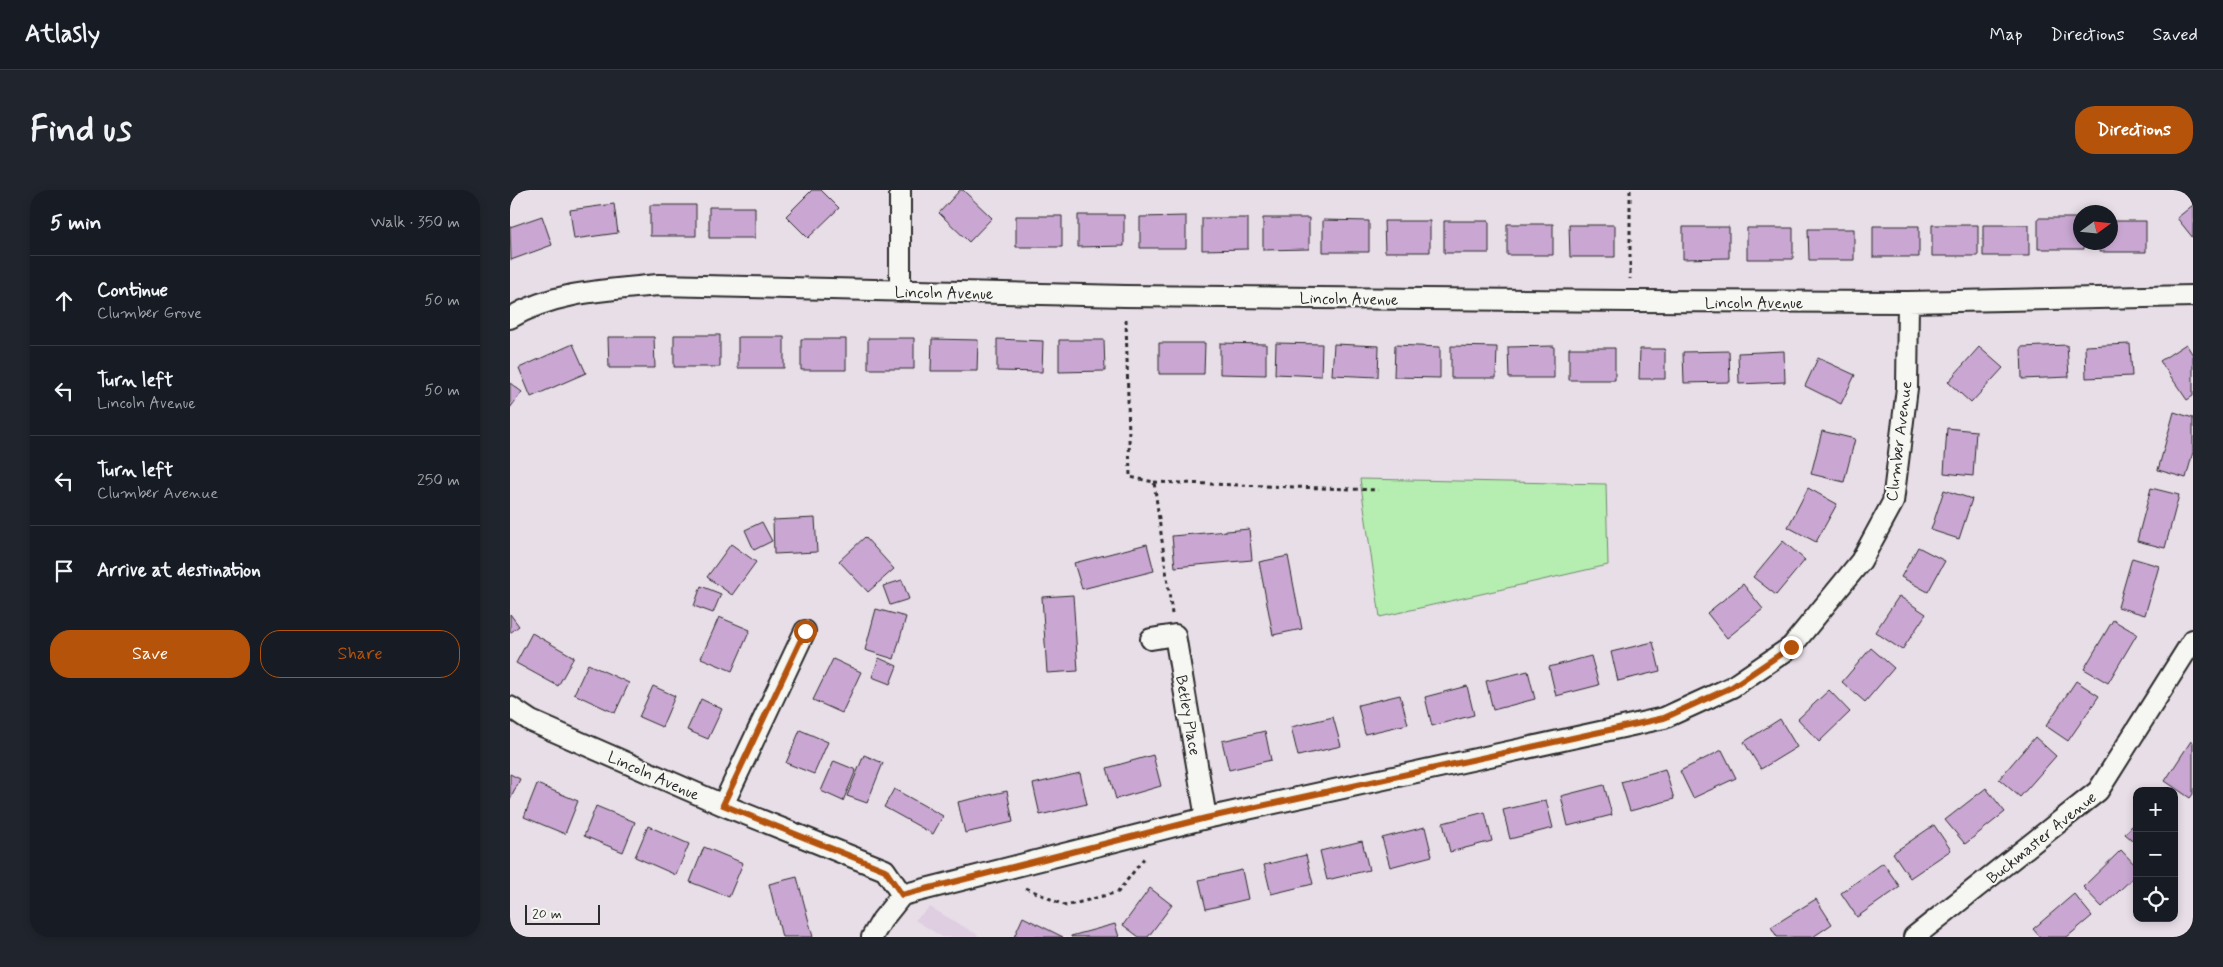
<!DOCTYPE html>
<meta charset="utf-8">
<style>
:root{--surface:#171b24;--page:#20242c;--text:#f1f3f6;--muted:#9ea1a6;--line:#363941;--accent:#b45309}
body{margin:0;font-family:Mynerve,sans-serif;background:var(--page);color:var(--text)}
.controls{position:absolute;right:15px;bottom:15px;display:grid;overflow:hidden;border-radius:10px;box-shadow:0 2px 8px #0003}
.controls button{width:45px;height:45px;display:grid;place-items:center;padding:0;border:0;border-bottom:1px solid var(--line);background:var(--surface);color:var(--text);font:25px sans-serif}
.compass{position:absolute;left:1563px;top:15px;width:45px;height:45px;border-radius:50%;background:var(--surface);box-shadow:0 2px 8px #0003;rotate:75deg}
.scale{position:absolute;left:15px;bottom:12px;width:75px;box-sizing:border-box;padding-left:5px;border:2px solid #2b2b2b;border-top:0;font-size:14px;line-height:18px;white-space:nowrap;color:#2b2b2b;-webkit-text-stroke:4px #f6f6f2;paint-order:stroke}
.stop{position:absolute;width:15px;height:15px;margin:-11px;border:4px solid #b45309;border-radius:50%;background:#fff}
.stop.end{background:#b45309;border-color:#fff;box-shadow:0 1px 5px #0008}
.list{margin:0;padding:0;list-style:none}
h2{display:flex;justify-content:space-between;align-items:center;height:65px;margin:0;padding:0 20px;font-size:21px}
h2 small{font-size:16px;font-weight:400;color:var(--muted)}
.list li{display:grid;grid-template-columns:32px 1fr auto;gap:15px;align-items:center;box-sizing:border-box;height:90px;padding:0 20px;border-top:1px solid var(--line)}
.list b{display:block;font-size:19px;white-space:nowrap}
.list p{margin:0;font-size:16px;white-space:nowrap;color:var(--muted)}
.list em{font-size:16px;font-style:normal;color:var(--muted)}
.actions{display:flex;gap:10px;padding:15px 20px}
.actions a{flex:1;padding:11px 0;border:1px solid var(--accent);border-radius:20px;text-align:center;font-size:18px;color:var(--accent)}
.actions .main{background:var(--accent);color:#fff}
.icon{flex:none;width:28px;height:28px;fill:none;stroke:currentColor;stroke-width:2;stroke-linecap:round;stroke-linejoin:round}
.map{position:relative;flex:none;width:1683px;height:747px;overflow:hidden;border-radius:20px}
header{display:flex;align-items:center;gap:30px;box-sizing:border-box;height:70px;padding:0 25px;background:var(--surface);border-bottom:1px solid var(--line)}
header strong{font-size:24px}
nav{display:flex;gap:28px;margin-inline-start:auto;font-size:18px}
.intro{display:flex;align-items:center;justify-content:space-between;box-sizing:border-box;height:120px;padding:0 30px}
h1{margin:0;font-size:35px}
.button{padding:12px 22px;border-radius:20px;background:var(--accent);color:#fff;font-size:18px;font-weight:700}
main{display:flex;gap:30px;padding:0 30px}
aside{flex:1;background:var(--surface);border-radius:20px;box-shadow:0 2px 8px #0003}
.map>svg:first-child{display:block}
.built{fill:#dfcee1}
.green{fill:#b6edb0;stroke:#708c6e}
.building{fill:#c9a7d2;stroke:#2b2b2b}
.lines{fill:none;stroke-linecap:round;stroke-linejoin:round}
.street-casing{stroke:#2b2b2b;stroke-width:24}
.path{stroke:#2b2b2b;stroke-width:3;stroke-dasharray:4 4;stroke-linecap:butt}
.street{stroke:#f6f6f2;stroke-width:20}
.route{stroke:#b45309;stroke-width:6}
.labels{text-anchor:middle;stroke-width:4;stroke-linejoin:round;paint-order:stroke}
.street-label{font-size:16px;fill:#2b2b2b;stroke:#f6f6f2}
</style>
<header>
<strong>Atlasly</strong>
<nav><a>Map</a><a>Directions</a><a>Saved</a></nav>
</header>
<div class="intro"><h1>Find us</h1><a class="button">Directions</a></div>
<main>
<aside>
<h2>5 min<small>Walk · 350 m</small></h2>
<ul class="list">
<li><svg class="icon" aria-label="ahead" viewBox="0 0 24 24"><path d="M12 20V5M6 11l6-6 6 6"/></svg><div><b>Continue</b><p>Clumber Grove</p></div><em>50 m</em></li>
<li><svg class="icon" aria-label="left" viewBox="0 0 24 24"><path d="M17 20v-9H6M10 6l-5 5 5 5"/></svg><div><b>Turn left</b><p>Lincoln Avenue</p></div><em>50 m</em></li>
<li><svg class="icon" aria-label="left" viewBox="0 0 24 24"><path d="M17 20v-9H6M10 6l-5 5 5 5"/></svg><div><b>Turn left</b><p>Clumber Avenue</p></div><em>250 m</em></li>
<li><svg class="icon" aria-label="arrive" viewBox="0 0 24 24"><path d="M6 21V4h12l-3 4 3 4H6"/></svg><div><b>Arrive at destination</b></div></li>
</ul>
<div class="actions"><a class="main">Save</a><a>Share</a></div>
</aside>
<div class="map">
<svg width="1683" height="747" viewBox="0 0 1683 747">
<rect width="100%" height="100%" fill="#e8dee8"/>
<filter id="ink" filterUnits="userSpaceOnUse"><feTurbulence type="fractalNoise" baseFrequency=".02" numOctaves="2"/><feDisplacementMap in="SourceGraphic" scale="10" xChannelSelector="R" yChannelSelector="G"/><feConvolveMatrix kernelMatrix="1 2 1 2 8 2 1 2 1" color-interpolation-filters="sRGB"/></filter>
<g filter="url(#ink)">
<!-- built -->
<path class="built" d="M 420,717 L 468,745 L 467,747 L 432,747 L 405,730 Z"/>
<!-- green -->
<path class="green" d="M 850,289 L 1096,294 L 1098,375 L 870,427 Z"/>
<!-- building -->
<path class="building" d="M 302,0 L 311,0 L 329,18 L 298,48 L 276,26 Z
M 450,0 L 453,0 L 482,28 L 459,52 L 429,23 Z
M 104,14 L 108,43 L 64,49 L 60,20 Z
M 140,15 L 186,15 L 186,46 L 140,46 Z
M 1683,15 L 1683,48 L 1667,28 Z
M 199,17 L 245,17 L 245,48 L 199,48 Z
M 568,25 L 614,25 L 614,56 L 568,57 Z
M 32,26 L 42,55 L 1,70 L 0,37 Z
M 506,26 L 552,26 L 552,57 L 506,57 Z
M 676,26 L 676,58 L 630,58 L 630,27 Z
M 692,28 L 738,28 L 738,59 L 692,60 Z
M 753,28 L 799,28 L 799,59 L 753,60 Z
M 1528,28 L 1570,28 L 1570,52 L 1574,52 L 1574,59 L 1528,59 Z
M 813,30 L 859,31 L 859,62 L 813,62 Z
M 874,31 L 920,31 L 920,62 L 875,62 Z
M 934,31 L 979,31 L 979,63 L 934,63 Z
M 1600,31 L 1636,31 L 1636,62 L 1590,62 L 1590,52 L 1600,52 Z
M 997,34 L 1043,34 L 1043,65 L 997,65 Z
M 1059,35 L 1105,35 L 1105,67 L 1060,67 Z
M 1422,35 L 1468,35 L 1468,66 L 1422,66 Z
M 1473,35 L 1519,35 L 1519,66 L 1473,66 Z
M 1363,36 L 1409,36 L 1409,67 L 1363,67 Z
M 1173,37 L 1219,37 L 1219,68 L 1173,69 Z
M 1237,38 L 1283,38 L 1283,69 L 1237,69 Z
M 1298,39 L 1344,39 L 1344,70 L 1299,70 Z
M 164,145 L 210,145 L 210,177 L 164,177 Z
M 98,147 L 144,147 L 145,178 L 99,178 Z
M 228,147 L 274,147 L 274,178 L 228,178 Z
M 358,148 L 404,148 L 404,179 L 358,179 Z
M 291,149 L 336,149 L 336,180 L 291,180 Z
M 422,149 L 468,150 L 467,181 L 421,181 Z
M 487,149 L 533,151 L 532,182 L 487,181 Z
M 549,150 L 594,150 L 595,181 L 549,182 Z
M 649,153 L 695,153 L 694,184 L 649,184 Z
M 710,153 L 756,154 L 756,185 L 710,184 Z
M 766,153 L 812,154 L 811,186 L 765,184 Z
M 63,154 L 76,183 L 21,207 L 9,178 Z
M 824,154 L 869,156 L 868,187 L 822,185 Z
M 1620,154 L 1622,186 L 1576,188 L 1575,156 Z
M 1676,154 L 1683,165 L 1683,206 L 1677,210 L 1650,171 Z
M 885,155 L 930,157 L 930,188 L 884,187 Z
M 1557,155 L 1559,187 L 1512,189 L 1511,157 Z
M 941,156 L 987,157 L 986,188 L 941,188 Z
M 1044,156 L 1044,188 L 999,188 L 998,157 Z
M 1469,157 L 1493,178 L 1461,213 L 1438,192 Z
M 1059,158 L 1105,158 L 1105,190 L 1059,190 Z
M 1130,159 L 1155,159 L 1155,189 L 1129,189 Z
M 1219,161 L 1220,192 L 1174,193 L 1173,162 Z
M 1274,161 L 1275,192 L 1229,194 L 1228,163 Z
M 1308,168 L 1345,185 L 1331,214 L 1295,196 Z
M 0,193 L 12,202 L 0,218 Z
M 1664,222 L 1683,228 L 1683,262 L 1676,288 L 1648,280 Z
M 1437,238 L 1466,241 L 1463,286 L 1434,283 Z
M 1312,241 L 1345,249 L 1334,292 L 1301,284 Z
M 1298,298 L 1327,314 L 1306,352 L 1278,337 Z
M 1641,298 L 1669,305 L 1655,358 L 1627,351 Z
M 1434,300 L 1462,309 L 1449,349 L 1421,340 Z
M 305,328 L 307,362 L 264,364 L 263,330 Z
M 252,332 L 262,351 L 244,360 L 235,340 Z
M 739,339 L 742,370 L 665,377 L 662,346 Z
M 355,347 L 384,379 L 358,402 L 329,371 Z
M 1273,351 L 1295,370 L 1266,405 L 1243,387 Z
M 221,354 L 246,372 L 222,405 L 197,387 Z
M 637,354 L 644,381 L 572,399 L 564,373 Z
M 1408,357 L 1435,371 L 1418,402 L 1391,387 Z
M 778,366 L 792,439 L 763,445 L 749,372 Z
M 1622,368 L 1649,376 L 1635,425 L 1608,417 Z
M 392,390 L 399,409 L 380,415 L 373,396 Z
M 1233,394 L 1253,419 L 1217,448 L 1197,423 Z
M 191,396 L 211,404 L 203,423 L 184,416 Z
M 563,405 L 568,481 L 537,483 L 532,407 Z
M 1389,406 L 1416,424 L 1392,460 L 1365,442 Z
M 366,419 L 396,427 L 384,469 L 355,460 Z
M 0,424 L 9,436 L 0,443 Z
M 209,427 L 240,440 L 222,481 L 191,468 Z
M 1603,430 L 1627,444 L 1598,493 L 1574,479 Z
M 22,443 L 64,467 L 48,496 L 6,473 Z
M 1143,452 L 1150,481 L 1108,491 L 1101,462 Z
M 1361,458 L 1384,478 L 1355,512 L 1332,492 Z
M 1081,466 L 1089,495 L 1046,506 L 1039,477 Z
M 369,468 L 387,476 L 380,494 L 362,487 Z
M 323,469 L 351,482 L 332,523 L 303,510 Z
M 78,474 L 119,493 L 105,523 L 64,504 Z
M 1018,481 L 1025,509 L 983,520 L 976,491 Z
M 1566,491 L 1589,506 L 1558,551 L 1536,536 Z
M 143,496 L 165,506 L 152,537 L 129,527 Z
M 957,496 L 964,525 L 922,536 L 915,507 Z
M 1319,500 L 1340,522 L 1309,552 L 1288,529 Z
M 890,505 L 898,534 L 855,544 L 848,515 Z
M 191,509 L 212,519 L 198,549 L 177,540 Z
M 823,527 L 831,556 L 788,566 L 781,537 Z
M 1270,529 L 1287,557 L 1251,579 L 1234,552 Z
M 290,540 L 318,552 L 304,584 L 276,573 Z
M 755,541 L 761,570 L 719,580 L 712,551 Z
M 1525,547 L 1546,566 L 1510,607 L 1489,589 Z
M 1681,551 L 1683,552 L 1683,604 L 1680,608 L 1655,591 Z
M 1212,560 L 1226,588 L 1183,608 L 1170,581 Z
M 354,565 L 373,573 L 357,613 L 337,606 Z
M 643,565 L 651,596 L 606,609 L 597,578 Z
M 324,571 L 346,580 L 333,611 L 311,601 Z
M 1155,579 L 1164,609 L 1120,621 L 1111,592 Z
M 570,583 L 577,614 L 530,625 L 523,594 Z
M 0,584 L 10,589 L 0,610 Z
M 27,594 L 68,611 L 55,644 L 14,627 Z
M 1094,595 L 1102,625 L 1058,636 L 1051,606 Z
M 1476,598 L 1495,622 L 1455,654 L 1435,630 Z
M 384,599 L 433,626 L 423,644 L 374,617 Z
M 497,601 L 503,632 L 455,643 L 448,612 Z
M 1036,610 L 1043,638 L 1000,649 L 993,620 Z
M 86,616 L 125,632 L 113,662 L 74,646 Z
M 975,622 L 982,651 L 940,662 L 933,633 Z
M 1627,630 L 1627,654 L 1615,644 Z
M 1424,635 L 1441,660 L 1400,688 L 1383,663 Z
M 138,636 L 179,654 L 166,685 L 125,667 Z
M 915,637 L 922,666 L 880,677 L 872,648 Z
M 852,651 L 859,680 L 817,690 L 810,661 Z
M 194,657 L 233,673 L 219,707 L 180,692 Z
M 1611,660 L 1627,677 L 1627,684 L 1592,717 L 1573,697 Z
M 796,665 L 803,694 L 761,704 L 754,675 Z
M 1373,673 L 1390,697 L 1347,727 L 1331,703 Z
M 732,680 L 738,709 L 696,719 L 689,690 Z
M 287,687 L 303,747 L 272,747 L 259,694 Z
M 640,698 L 662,715 L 638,747 L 629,747 L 613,735 Z
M 1564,704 L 1582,726 L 1557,747 L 1530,747 L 1523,739 Z
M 1306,709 L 1322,734 L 1303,747 L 1267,747 L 1261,737 Z
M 513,727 L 553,747 L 504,747 Z
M 605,734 L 609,747 L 561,747 L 561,746 Z"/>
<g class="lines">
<defs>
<path id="street" d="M 390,0 L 390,101
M 0,128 C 45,101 98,100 149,95 L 615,106 L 1120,111 L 1398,112 L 1683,106
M 641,449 L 665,445 L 696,628
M 0,517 L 21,531 L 213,615 L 375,680 L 392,705
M 213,615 L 295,441
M 362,747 L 372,730 L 392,705 L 696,628 L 1154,528 L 1222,497 L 1281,457 L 1351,371 L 1383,312 L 1397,198 L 1398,112
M 1404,747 L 1588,601 L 1683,450"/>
</defs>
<!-- street casing -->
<use href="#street" class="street-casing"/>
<!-- path -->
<path class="path" d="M 1120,0 L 1120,89
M 616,129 L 620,287 L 644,292 L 662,424
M 644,292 L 868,300
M 516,698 L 556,716 L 608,702 L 635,667"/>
<!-- street -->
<use href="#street" class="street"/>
</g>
</g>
<g class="lines" filter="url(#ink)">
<!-- route -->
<path class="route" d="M 295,441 L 213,615 L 375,680 L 392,705 L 696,628 L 1154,528 L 1222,497 L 1281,457"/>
</g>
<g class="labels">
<!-- street labels -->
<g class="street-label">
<text transform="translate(434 102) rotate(1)" y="6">Lincoln Avenue</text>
<text transform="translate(839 108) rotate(1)" y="6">Lincoln Avenue</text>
<text x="1244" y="118">Lincoln Avenue</text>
<text transform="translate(1388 251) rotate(-83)" y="6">Clumber Avenue</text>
<text transform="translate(679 525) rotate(80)" y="6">Betley Place</text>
<text transform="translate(144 585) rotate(24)" y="6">Lincoln Avenue</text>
<text transform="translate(1531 647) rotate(-39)" y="6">Buckmaster Avenue</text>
</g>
</g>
</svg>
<div class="controls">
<button>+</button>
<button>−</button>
<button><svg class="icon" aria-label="locate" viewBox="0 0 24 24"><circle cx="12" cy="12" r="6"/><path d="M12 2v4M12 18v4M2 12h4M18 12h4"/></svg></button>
</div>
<svg class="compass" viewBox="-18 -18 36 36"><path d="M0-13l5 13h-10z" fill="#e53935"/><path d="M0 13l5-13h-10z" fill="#9ea1a6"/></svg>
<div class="scale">20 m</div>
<div class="stop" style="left:295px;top:441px"></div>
<div class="stop end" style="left:1281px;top:457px"></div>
</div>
</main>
